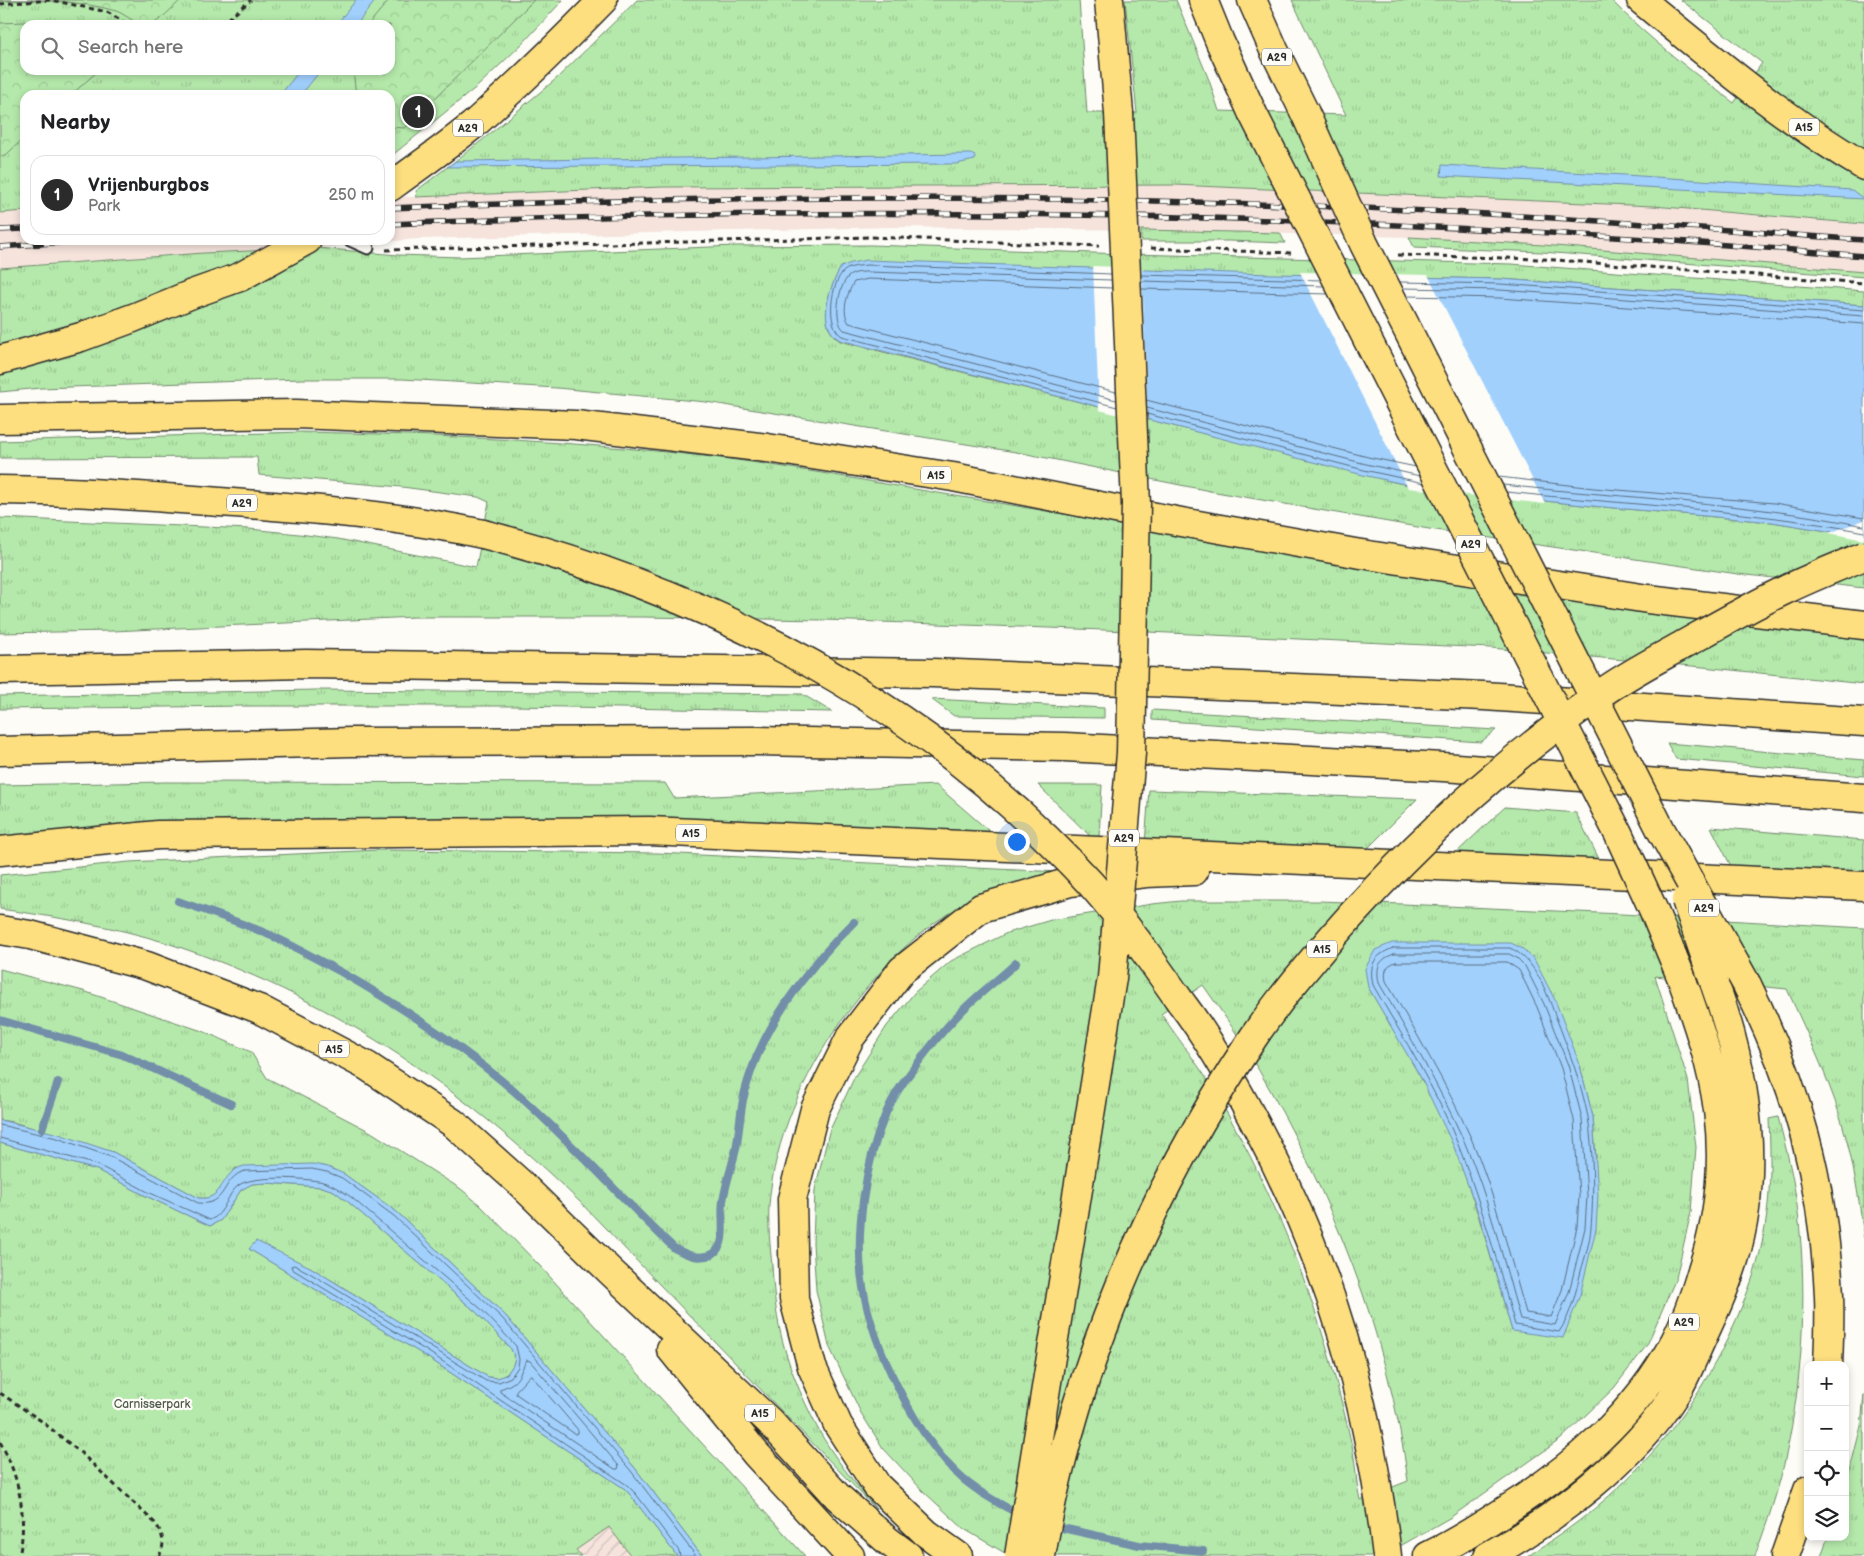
<!DOCTYPE html>
<meta charset="utf-8">
<style>
:root{--surface:#fff;--page:#f2f2f2;--text:#202124;--muted:#757577;--line:#e0e0e0;--accent:#2b2b2b}
body{margin:0;font-family:"Balsamiq Sans",sans-serif;background:var(--page);color:var(--text)}
.controls{position:absolute;right:15px;bottom:15px;display:grid;overflow:hidden;border-radius:10px;box-shadow:0 2px 8px #0003}
.controls button{width:45px;height:45px;display:grid;place-items:center;padding:0;border:0;border-bottom:1px solid var(--line);background:var(--surface);color:var(--text);font:25px sans-serif}
.you{position:absolute;left:1016px;top:841px;width:18px;height:18px;margin:-12px;border:4px solid #fff;border-radius:50%;background:#1a73e8;box-shadow:0 0 0 8px #1a73e833}
.badge{display:grid;place-items:center;width:32px;height:32px;border-radius:50%;background:var(--accent);color:#fff;font-size:16px;font-weight:700}
.pin{position:absolute;translate:-50% -50%;border:2px solid #fff;box-shadow:0 1px 5px #0006}
.list{margin:0;padding:0;list-style:none}
h2{display:flex;justify-content:space-between;align-items:center;height:65px;margin:0;padding:0 20px;font-size:21px}
h2 small{font-size:16px;font-weight:400;color:var(--muted)}
.list li{display:grid;grid-template-columns:32px 1fr auto;gap:15px;align-items:center;box-sizing:border-box;height:80px;margin:0 10px 10px;padding:0 10px;border:1px solid var(--line);border-radius:15px}
.list b{display:block;font-size:19px;white-space:nowrap}
.list p{margin:0;font-size:16px;white-space:nowrap;color:var(--muted)}
.list em{font-size:16px;font-style:normal;color:var(--muted)}
.icon{flex:none;width:28px;height:28px;fill:none;stroke:currentColor;stroke-width:2;stroke-linecap:round;stroke-linejoin:round}
.map{position:relative;flex:none;width:1864px;height:1556px;overflow:hidden}
.search{position:absolute;background:var(--surface);box-shadow:0 2px 8px #0003;left:20px;top:20px;width:375px;height:55px;display:flex;align-items:center;gap:12px;box-sizing:border-box;padding:0 18px;border-radius:15px;color:var(--muted);font-size:19px}
.panel{position:absolute;background:var(--surface);box-shadow:0 2px 8px #0003;left:20px;top:90px;width:375px;height:155px;border-radius:15px}
.map>svg:first-child{display:block}
.built{fill:#f5e3dc}
.industrial{fill:url(#industrial-furrows)}
.grass{fill:url(#grass-tufts);stroke:#708a6b;fill-rule:evenodd}
.forest{fill:url(#forest-crowns);stroke:#708a6b}
.water{fill:#a1d0fd;stroke:#728ea9}
.pier{fill:#fdfcf7}
.lines{fill:none;stroke-linecap:round;stroke-linejoin:round}
.shore{stroke:#5a6d7f;stroke-width:1}
.stream{stroke:#728ea9;stroke-width:8}
.lane-casing{stroke:#2b2b2b;stroke-width:15}
.highway-casing{stroke:#2b2b2b;stroke-width:31}
.path{stroke:#2b2b2b;stroke-width:3;stroke-dasharray:5 4;stroke-linecap:butt}
.lane{stroke:#fdfcf7;stroke-width:11}
.highway{stroke:#fedf80;stroke-width:28}
.rail-casing{stroke:#2b2b2b;stroke-width:5.5}
.rail{stroke:#fdfcf7;stroke-width:4;stroke-dasharray:11;stroke-linecap:butt}
.highway-bridge-casing{stroke:#2b2b2b;stroke-width:31;stroke-linecap:butt}
.highway-bridge{stroke:#fedf80;stroke-width:28}
.labels{text-anchor:middle;stroke-width:4.5;stroke-linejoin:round;paint-order:stroke}
.shield{fill:#fdfcf7;stroke:#6a6a68;stroke-width:1}
.shield-label{font-size:11px;font-weight:bold;fill:#2b2b2b}
.park-label{font-size:12px;fill:#4e5a4b;stroke:#fdfcf7}
</style>
<div class="map">
<svg width="1864" height="1556" viewBox="0 0 1864 1556">
<defs>
<pattern id="industrial-furrows" width="10" height="10" patternUnits="userSpaceOnUse" patternTransform="scale(1.25)"><rect width="10" height="10" fill="#f5e3dc"/><path d="M-1 1l2-2M0 10L10 0M9 11l2-2" fill="none" stroke="#d2c3bd"/></pattern>
<pattern id="grass-tufts" width="24" height="20" patternUnits="userSpaceOnUse" patternTransform="scale(1.25)"><rect width="24" height="20" fill="#b5e9ab"/><path d="M3 7l-1-3M5 7V3M7 7l1-3M15 17l-1-3M17 17v-4M19 17l1-3" fill="none" stroke="#9cc893"/></pattern>
<pattern id="forest-crowns" width="20" height="18" patternUnits="userSpaceOnUse" patternTransform="scale(1.25)"><rect width="20" height="18" fill="#b5e9ab"/><path d="M2 6a3 3 0 1 1 6 0M12 15a3 3 0 1 1 6 0" fill="none" stroke="#9cc893"/></pattern>
</defs>
<rect width="100%" height="100%" fill="#fdfcf7"/>
<filter id="ink" filterUnits="userSpaceOnUse"><feTurbulence type="fractalNoise" baseFrequency=".02" numOctaves="2"/><feDisplacementMap in="SourceGraphic" scale="10" xChannelSelector="R" yChannelSelector="G"/><feConvolveMatrix kernelMatrix="1 2 1 2 8 2 1 2 1" color-interpolation-filters="sRGB"/></filter>
<g filter="url(#ink)">
<!-- built -->
<path class="built" d="M 889,185 L 1175,185 L 1653,206 L 1864,224 L 1864,272 L 1543,245 L 1409,237 L 1141,230 L 890,227 L 417,239 L 318,248 L 204,253 L 0,268 L 0,213 L 25,211 L 25,240 L 390,240 L 390,196 L 415,197 L 663,187 Z"/>
<!-- industrial -->
<path class="industrial" d="M 609,1526 L 631,1556 L 581,1556 L 576,1550 Z"/>
<!-- grass -->
<path class="grass" d="M 0,0 L 563,0 L 523,43 L 479,85 L 390,157 L 390,95 L 25,95 L 25,211 L 0,213 ZM 25,25 L 390,25 L 390,70 L 25,70 Z
M 637,0 L 1079,0 L 1087,113 L 1137,113 L 1125,0 L 1176,0 L 1209,80 L 1219,111 L 1346,115 L 1292,0 L 1611,0 C 1648,38 1691,71 1734,103 L 1762,63 L 1681,0 L 1864,0 L 1864,224 L 1653,206 L 1175,185 L 663,187 L 415,197 L 417,195 L 416,191 L 480,142 L 556,79 Z
M 1141,230 L 1280,233 L 1285,243 L 1229,241 L 1141,241 Z
M 1409,237 L 1543,245 L 1864,272 L 1864,277 L 1542,252 L 1414,247 Z
M 871,245 L 1093,253 L 1511,264 L 1864,291 L 1864,305 L 1500,279 L 841,267 C 830,286 815,326 840,341 L 1394,482 L 1422,488 L 1592,506 L 1772,522 L 1864,537 L 1864,588 L 1738,574 L 1429,529 L 1210,491 L 1022,453 L 706,402 L 557,388 L 402,379 L 302,379 L 41,388 L 0,392 L 0,268 L 204,253 L 317,248 L 398,255 L 460,257 L 736,246 Z
M 302,432 C 447,435 592,442 737,460 C 810,470 883,484 956,496 C 1258,545 1559,607 1864,638 L 1864,684 L 1703,667 L 1491,648 L 1105,630 L 824,620 L 643,617 L 415,617 L 113,631 L 0,633 L 0,518 L 249,529 L 299,534 L 338,539 L 476,567 L 489,502 L 478,497 L 402,487 L 259,475 L 257,457 L 0,458 L 0,441 Z
M 317,690 L 802,694 L 832,712 L 515,706 L 246,706 L 0,709 L 0,696 Z
M 931,699 L 1104,708 L 1104,718 L 954,716 Z
M 1152,710 L 1496,730 L 1481,742 L 1152,720 Z
M 1667,743 L 1864,760 L 1864,776 L 1676,759 Z
M 166,782 L 665,783 L 674,798 L 936,785 L 996,837 L 621,820 L 441,818 L 275,821 L 0,840 L 0,785 Z
M 1038,785 L 1102,785 L 1099,836 L 1092,838 Z
M 1149,790 L 1417,799 L 1365,851 L 1145,844 Z
M 1505,807 L 1576,813 L 1599,859 L 1456,853 Z
M 1711,827 L 1864,840 L 1864,875 L 1733,870 Z
M 379,850 L 657,853 L 1060,872 C 1023,884 984,892 951,912 C 905,940 871,980 840,1023 C 803,1076 774,1140 769,1205 C 768,1225 770,1246 772,1266 C 773,1285 775,1306 779,1326 C 786,1361 801,1396 817,1427 C 833,1457 855,1483 876,1509 L 580,1202 C 459,1085 328,995 167,943 C 113,926 56,917 0,909 L 0,875 L 129,862 Z
M 1181,901 L 1318,901 L 1403,904 L 1621,914 L 1864,928 L 1864,1238 C 1860,1205 1855,1173 1847,1141 C 1834,1088 1809,1038 1787,989 L 1655,976 L 1688,1080 L 1696,1147 L 1691,1212 L 1676,1278 L 1647,1345 L 1614,1388 L 1561,1439 L 1451,1517 L 1402,1545 L 1376,1556 L 1010,1556 L 964,1529 L 923,1491 L 883,1448 L 861,1413 L 829,1346 L 816,1290 L 813,1243 L 815,1190 L 829,1132 L 855,1076 L 887,1026 L 915,992 L 951,961 L 1007,933 L 1051,920 L 1152,904 ZM 1203,985 C 1222,1012 1241,1039 1257,1067 C 1331,1194 1389,1335 1408,1481 L 1360,1500 C 1356,1484 1356,1467 1353,1451 C 1347,1422 1339,1392 1331,1363 C 1304,1268 1265,1177 1215,1092 C 1199,1065 1179,1040 1161,1014 ZM 1368,987 L 1579,1062 L 1593,1117 L 1596,1157 L 1512,1331 C 1494,1269 1478,1208 1455,1149 C 1432,1092 1399,1040 1368,987 Z
M 0,969 L 83,991 L 205,1032 L 251,1052 L 267,1078 L 371,1132 L 461,1189 L 480,1205 L 540,1266 L 805,1556 L 702,1556 L 635,1468 L 505,1315 L 397,1212 L 344,1174 L 236,1168 C 222,1181 220,1201 199,1198 L 113,1152 L 13,1122 L 0,1120 Z
M 1778,1117 C 1785,1144 1792,1171 1796,1198 C 1808,1282 1804,1373 1786,1455 C 1779,1489 1767,1523 1755,1556 L 1528,1556 C 1623,1497 1692,1422 1737,1318 C 1747,1294 1757,1269 1762,1243 C 1771,1203 1771,1160 1769,1119 Z
M 0,1143 L 97,1170 L 146,1196 L 210,1226 L 221,1220 L 241,1190 L 252,1184 L 266,1183 L 322,1187 L 334,1191 L 347,1201 L 476,1312 L 511,1349 L 515,1358 L 513,1365 L 507,1374 L 498,1378 L 488,1377 L 310,1267 L 249,1249 L 427,1357 L 625,1489 L 632,1497 L 677,1556 L 631,1556 L 609,1527 L 576,1550 L 581,1556 L 0,1556 Z
M 1864,1394 L 1864,1556 L 1821,1556 L 1828,1537 L 1845,1537 L 1845,1489 L 1861,1426 Z"/>
<!-- forest -->
<path class="forest" d="M 0,0 L 181,0 C 173,7 160,21 151,25 C 140,29 126,14 116,11 C 78,0 39,0 0,1 Z
M 389,0 L 534,0 L 405,128 L 390,127 L 390,95 L 356,95 L 353,70 L 390,70 L 390,25 L 368,25 Z
M 25,22 L 80,25 L 25,25 L 25,70 L 99,70 L 71,95 L 25,95 L 25,137 L 5,156 L 0,156 L 0,23 Z"/>
<!-- water -->
<path class="water" d="M 356,0 L 376,0 L 356,25 L 336,25 Z
M 300,70 L 321,70 L 301,95 L 280,95 Z
M 971,154 L 975,156 L 975,160 L 956,164 L 447,167 L 456,161 Z
M 1442,165 L 1625,175 L 1852,190 L 1864,199 L 1441,176 Z
M 867,260 L 1232,273 L 1500,279 L 1864,305 L 1864,537 L 1772,522 L 1592,506 L 1422,488 L 1363,475 L 840,340 C 815,326 830,286 841,267 L 851,263 Z
M 1392,943 L 1511,943 L 1523,949 L 1534,959 L 1555,1000 L 1579,1062 L 1593,1117 L 1598,1196 L 1596,1229 L 1580,1295 L 1563,1338 L 1512,1331 L 1479,1215 L 1454,1147 L 1422,1080 L 1368,987 L 1365,969 L 1375,950 Z
M 0,1120 L 59,1134 L 113,1152 L 199,1198 C 225,1201 219,1172 244,1166 L 313,1164 L 328,1167 L 344,1174 L 397,1212 L 505,1315 L 635,1468 L 702,1556 L 677,1556 L 632,1497 L 625,1489 L 427,1357 L 249,1249 L 256,1241 L 310,1267 L 488,1377 L 498,1378 L 507,1374 L 513,1365 L 515,1358 L 511,1349 L 476,1312 L 347,1201 L 334,1191 L 322,1187 L 266,1183 L 252,1184 L 241,1190 L 221,1220 L 210,1226 L 146,1196 L 97,1170 L 0,1143 Z"/>
<!-- pier -->
<path class="pier" d="M 1093,266 L 1142,268 L 1148,422 L 1099,410 Z
M 1300,272 L 1428,275 L 1545,504 L 1408,488 Z
M 1864,520 L 1864,540 L 1829,533 Z"/>
<g class="lines">
<!-- shore -->
<path class="shore" d="M 1111,274 L 867,265 C 860,266 850,266 844,271 C 831,282 825,326 842,336 L 1117,407
M 1141,275 L 1321,280
M 1111,280 L 868,272 C 862,272 853,272 848,277 C 838,287 833,321 844,330 L 1116,400
M 1141,281 L 1324,286
M 1400,282 L 1500,284 L 1864,310
M 1112,288 L 868,279 L 854,282 C 847,294 841,311 849,323 L 1116,392
M 1403,288 L 1500,290 L 1864,316
M 1142,289 L 1328,294
M 1407,296 L 1500,298 L 1864,324
M 1146,400 L 1368,457 L 1416,467
M 1147,408 L 1366,464 L 1420,476
M 1147,414 L 1364,470 L 1424,483
M 1499,477 L 1594,488 L 1774,503 L 1864,518
M 1503,485 C 1623,498 1745,502 1864,526
M 1507,492 C 1626,505 1746,509 1864,532
M 1393,948 L 1510,948 C 1535,959 1546,991 1555,1015 C 1568,1048 1581,1082 1588,1117 C 1593,1148 1594,1195 1591,1227 C 1590,1242 1585,1257 1581,1271 C 1576,1291 1571,1315 1559,1332 L 1515,1325 C 1498,1265 1482,1205 1459,1147 C 1437,1090 1403,1038 1373,985 C 1369,965 1373,956 1393,948 Z
M 1394,954 L 1509,954 L 1517,958 L 1525,966 L 1544,1004 L 1568,1065 L 1582,1118 L 1587,1196 L 1585,1228 L 1569,1292 L 1555,1325 L 1520,1319 C 1503,1260 1489,1198 1464,1141 C 1439,1086 1409,1035 1379,983 C 1376,967 1378,960 1394,954 Z
M 1396,962 L 1507,962 L 1519,970 L 1537,1007 L 1561,1068 L 1574,1120 L 1579,1196 L 1577,1227 L 1562,1290 L 1551,1317 L 1526,1313 C 1509,1254 1495,1194 1471,1138 C 1446,1083 1416,1033 1386,981 C 1384,971 1386,965 1396,962 Z
M 0,1125 L 57,1138 L 111,1157 L 198,1203 C 228,1207 221,1177 245,1171 L 312,1169 L 327,1172 L 342,1178 L 394,1216 L 502,1318 L 631,1471 L 696,1556
M 0,1138 L 98,1165 L 148,1192 L 210,1220 C 226,1214 226,1194 239,1185 C 253,1175 306,1178 323,1182 C 333,1185 342,1191 351,1197 L 480,1308 L 516,1346 L 519,1359 L 518,1367 L 511,1377 L 499,1382 L 486,1381 L 308,1272 L 294,1265 L 291,1266 L 292,1269 L 430,1353 L 627,1485 L 636,1494 L 679,1551 L 680,1556
M 527,1360 L 530,1361 L 619,1466 L 618,1469 L 615,1469 L 500,1392 L 500,1389 C 522,1381 517,1376 527,1360 Z
M 531,1375 L 578,1430 L 578,1433 L 575,1434 L 516,1394 L 516,1391 Z"/>
<!-- stream -->
<path class="stream" d="M 178,901 C 209,912 240,922 270,935 C 294,946 318,960 341,972 C 402,1007 461,1045 515,1092 C 571,1141 620,1197 674,1248 C 687,1255 698,1260 713,1254 C 718,1250 721,1245 722,1239 C 724,1226 721,1213 723,1201 C 726,1183 732,1166 736,1149 C 739,1133 740,1116 743,1100 C 757,1033 806,969 854,922
M 1016,963 C 998,980 977,995 960,1013 C 943,1030 928,1049 914,1068 C 903,1082 893,1097 886,1113 C 865,1163 854,1234 863,1287 C 872,1346 918,1440 963,1479 C 981,1494 1001,1505 1021,1515
M 0,1020 L 123,1055 L 231,1104
M 42,1129 L 58,1082
M 1053,1526 L 1139,1545 L 1203,1551"/>
<defs>
<path id="lane" d="M 350,240 L 368,248"/>
<path id="highway" d="M 1109,0 L 1119,113
M 1203,0 L 1220,42 L 1252,112
M 1252,0 L 1274,50 L 1305,113
M 1641,0 C 1713,59 1784,119 1864,166
M 390,187 C 418,167 446,147 473,125 C 518,85 561,43 603,0
M 0,360 L 81,337 L 133,318 L 192,294 L 240,277 L 307,240
M 0,419 L 296,414 L 576,425 L 767,448 L 953,477 L 1181,522 L 1355,553 L 1648,599 L 1864,625
M 0,490 C 91,491 182,499 273,506 C 343,511 413,519 483,534
M 0,670 L 306,664 L 933,673 L 1484,696 L 1864,722
M 0,751 L 351,742 L 757,741 L 1065,747 L 1443,767 L 1864,798
M 0,851 L 158,835 L 649,831 L 1526,870 L 1864,886
M 0,930 L 30,935 L 147,966 L 259,1009 L 367,1066 L 453,1123 L 520,1183 L 610,1271 L 769,1421 L 838,1497 L 888,1541 L 908,1556
M 1747,985 C 1797,1086 1824,1183 1829,1296 C 1830,1319 1829,1342 1828,1365
M 1180,1001 C 1210,1040 1234,1083 1257,1127 C 1330,1264 1369,1402 1387,1556
M 671,1349 L 756,1454 L 850,1556
M 958,1556 L 926,1533 L 877,1486 L 838,1425 L 812,1367 L 794,1299 L 792,1199 L 815,1109 L 850,1038 L 902,970 L 981,908 L 1070,882 L 1146,873 L 1194,871
M 1428,1556 C 1453,1544 1477,1529 1500,1514 C 1571,1469 1635,1416 1675,1341 C 1687,1318 1695,1294 1702,1270 C 1719,1219 1725,1164 1718,1110 C 1712,1064 1697,1022 1682,979
M 1488,1556 C 1554,1520 1634,1459 1675,1394 C 1686,1377 1694,1355 1703,1336 C 1715,1311 1726,1286 1734,1260 C 1762,1167 1746,1071 1714,982
M 1785,1556 L 1808,1490"/>
</defs>
<!-- lane casing -->
<use href="#lane" class="lane-casing"/>
<!-- highway casing -->
<use href="#highway" class="highway-casing"/>
<!-- path -->
<path class="path" d="M 0,4 L 51,0 L 107,12 L 129,25
M 221,25 L 251,0
M 1151,248 L 1294,253
M 386,250 L 871,237 L 1099,246
M 1398,255 L 1542,259 L 1864,283
M 0,1393 L 40,1420 L 81,1453 L 155,1523 C 163,1534 166,1544 159,1556
M 0,1442 C 19,1475 28,1518 19,1556"/>
<!-- lane -->
<use href="#lane" class="lane"/>
<!-- highway -->
<use href="#highway" class="highway"/>
<defs>
<path id="rail" d="M 390,208 C 743,194 1097,194 1450,212 C 1588,219 1726,230 1864,240
M 390,224 C 881,203 1374,213 1864,256
M 0,230 L 25,229
M 0,247 L 93,240"/>
</defs>
<!-- rail casing -->
<use href="#rail" class="rail-casing"/>
<!-- rail -->
<use href="#rail" class="rail"/>
<defs>
<path id="highway-bridge" d="M 1252,112 L 1618,833 L 1653,909 L 1682,979
M 1305,113 L 1364,244 L 1661,830 L 1747,985
M 483,534 C 717,595 926,704 1091,884 C 1123,920 1152,961 1180,1001
M 1686,900 L 1714,982
M 1019,1556 L 1112,978 L 1131,753 L 1136,504 L 1119,113
M 1041,1556 C 1073,1371 1149,1193 1253,1038 C 1277,1002 1305,969 1333,936 C 1412,845 1501,764 1599,695 C 1625,676 1654,661 1681,646 C 1715,627 1748,608 1783,591 C 1809,578 1837,567 1864,556"/>
</defs>
<!-- highway-bridge casing -->
<use href="#highway-bridge" class="highway-bridge-casing"/>
<!-- highway-bridge -->
<use href="#highway-bridge" class="highway-bridge"/>
</g>
</g>
<g class="labels">
<!-- shield labels -->
<g class="shield">
<rect x="1262" y="48.5" width="30" height="17" rx="4"/>
<rect x="1789" y="118.5" width="30" height="17" rx="4"/>
<rect x="453" y="119.5" width="30" height="17" rx="4"/>
<rect x="921" y="466.5" width="30" height="17" rx="4"/>
<rect x="227" y="494.5" width="30" height="17" rx="4"/>
<rect x="1456" y="535.5" width="30" height="17" rx="4"/>
<rect x="676" y="824.5" width="30" height="17" rx="4"/>
<rect x="1109" y="829.5" width="30" height="17" rx="4"/>
<rect x="1689" y="899.5" width="30" height="17" rx="4"/>
<rect x="1307" y="940.5" width="30" height="17" rx="4"/>
<rect x="319" y="1040.5" width="30" height="17" rx="4"/>
<rect x="1669" y="1313.5" width="30" height="17" rx="4"/>
<rect x="745" y="1404.5" width="30" height="17" rx="4"/>
</g>
<g class="shield-label">
<text x="1277" y="61">A29</text>
<text x="1804" y="131">A15</text>
<text x="468" y="132">A29</text>
<text x="936" y="479">A15</text>
<text x="242" y="507">A29</text>
<text x="1471" y="548">A29</text>
<text x="691" y="837">A15</text>
<text x="1124" y="842">A29</text>
<text x="1704" y="912">A29</text>
<text x="1322" y="953">A15</text>
<text x="334" y="1053">A15</text>
<text x="1684" y="1326">A29</text>
<text x="760" y="1417">A15</text>
</g>
<!-- park labels -->
<g class="park-label">
<text x="152" y="1408">Carnisserpark</text>
</g>
</g>
</svg>
<div class="controls">
<button>+</button>
<button>−</button>
<button><svg class="icon" aria-label="locate" viewBox="0 0 24 24"><circle cx="12" cy="12" r="6"/><path d="M12 2v4M12 18v4M2 12h4M18 12h4"/></svg></button>
<button><svg class="icon" aria-label="layers" viewBox="0 0 24 24"><path d="M12 4l9 5-9 5-9-5zM3 14l9 5 9-5"/></svg></button>
</div>
<div class="you"></div>
<div class="pin badge" style="left:418px;top:112px">1</div>
<div class="search"><svg class="icon" aria-label="search" viewBox="0 0 24 24"><circle cx="10" cy="10" r="6"/><path d="M15 15l6 6"/></svg>Search here</div>
<section class="panel">
<h2>Nearby<small></small></h2>
<ul class="list">
<li><span class="badge">1</span><div><b>Vrijenburgbos</b><p>Park</p></div><em>250 m</em></li>
</ul>
</section>
</div>
